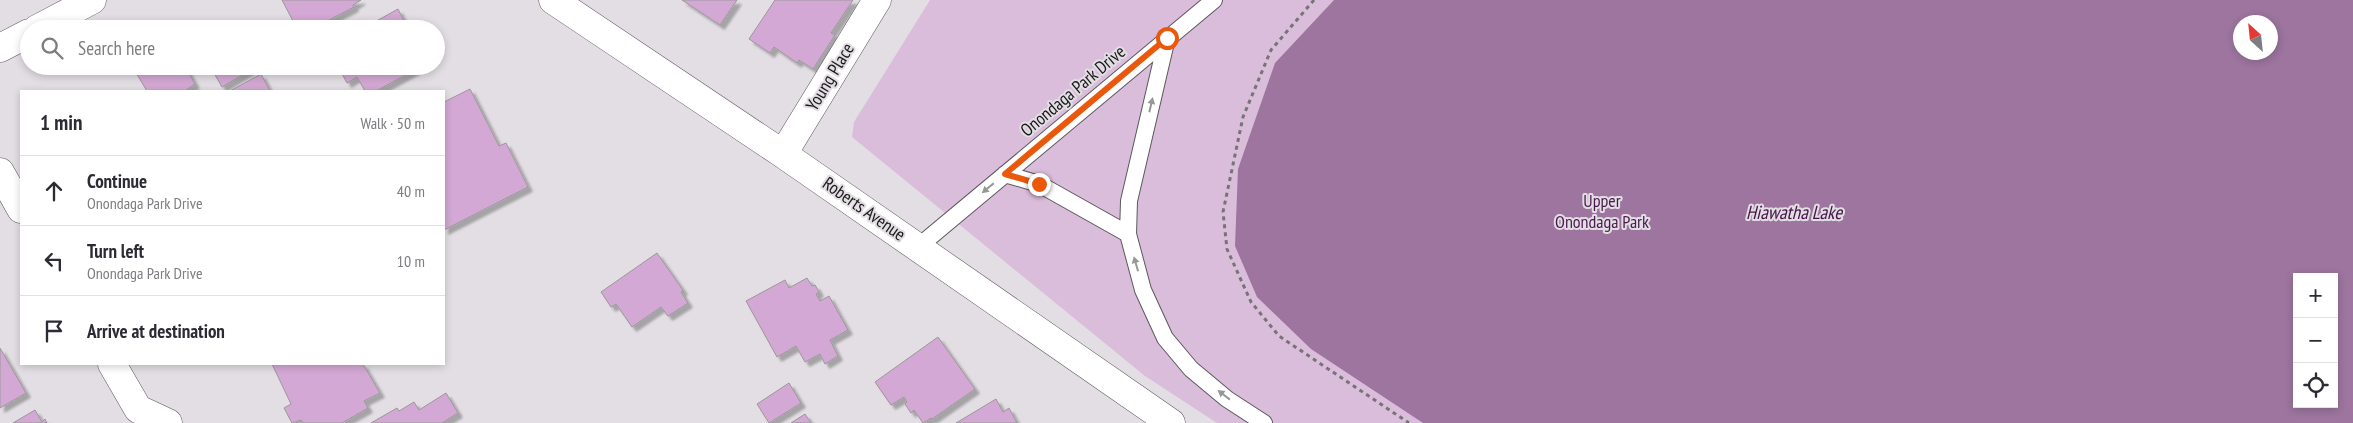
<!DOCTYPE html>
<meta charset="utf-8">
<style>
:root{--surface:#fff;--page:#f2f2f3;--text:#2b2b33;--muted:#7c7c81;--line:#e1e1e2}
body{margin:0;font-family:"PT Sans Narrow",sans-serif;background:var(--page);color:var(--text)}
.controls{position:absolute;right:15px;bottom:15px;display:grid;overflow:hidden;border-radius:0px;box-shadow:0 2px 8px #0003}
.controls button{width:45px;height:45px;display:grid;place-items:center;padding:0;border:0;border-bottom:1px solid var(--line);background:var(--surface);color:var(--text);font:25px sans-serif}
.compass{position:absolute;left:2233px;top:15px;width:45px;height:45px;border-radius:50%;background:var(--surface);box-shadow:0 2px 8px #0003;rotate:333deg}
.stop{position:absolute;width:15px;height:15px;margin:-11px;border:4px solid #ea580c;border-radius:50%;background:#fff}
.stop.end{background:#ea580c;border-color:#fff;box-shadow:0 1px 5px #0008}
.list{margin:0;padding:0;list-style:none}
h2{display:flex;justify-content:space-between;align-items:center;height:65px;margin:0;padding:0 20px;font-size:21px}
h2 small{font-size:16px;font-weight:400;color:var(--muted)}
.list li{display:grid;grid-template-columns:32px 1fr auto;gap:15px;align-items:center;box-sizing:border-box;height:70px;padding:0 20px;border-top:1px solid var(--line)}
.list b{display:block;font-size:19px;white-space:nowrap}
.list p{margin:0;font-size:16px;white-space:nowrap;color:var(--muted)}
.list em{font-size:16px;font-style:normal;color:var(--muted)}
.icon{flex:none;width:28px;height:28px;fill:none;stroke:currentColor;stroke-width:2;stroke-linecap:round;stroke-linejoin:round}
.map{position:relative;flex:none;width:2353px;height:423px;overflow:hidden}
.search{position:absolute;background:var(--surface);box-shadow:0 2px 8px #0003;left:20px;top:20px;width:425px;height:55px;display:flex;align-items:center;gap:12px;box-sizing:border-box;padding:0 18px;border-radius:28px;color:var(--muted);font-size:19px}
.panel{position:absolute;background:var(--surface);box-shadow:0 2px 8px #0003;left:20px;top:90px;width:425px;height:275px;border-radius:0px}
.map>svg:first-child{display:block}
.green{fill:#dabddb;fill-rule:evenodd}
.water{fill:#9d759f;fill-rule:evenodd}
.building{fill:#d3a8d4;stroke:#9b979b;filter:url(#shadow)}
.lines{fill:none;stroke-linecap:round;stroke-linejoin:round}
.service-casing{stroke:#5c585c;stroke-width:18}
.minor-casing{stroke:#5c585c;stroke-width:29}
.path{stroke:#767476;stroke-width:3;stroke-dasharray:4 4;stroke-linecap:butt}
.service{stroke:#fff;stroke-width:16}
.minor{stroke:#fff;stroke-width:28}
.oneway{fill:#989798}
.route{stroke:#ea580c;stroke-width:6}
.labels{text-anchor:middle;stroke-width:4;stroke-linejoin:round;paint-order:stroke}
.street-label{font-size:18px;fill:#191819;stroke:#e2dee3}
.park-label{font-size:18px;fill:#4c194f;stroke:#e2dee3}
.water-label{font-size:19px;font-style:italic;fill:#451248;stroke:#e2dee3}
</style>
<div class="map">
<svg width="2353" height="423" viewBox="0 0 2353 423">
<defs>
<filter id="shadow"><feDropShadow dx="4.5" dy="4.5" stdDeviation="1" flood-color="#0004"/></filter>
</defs>
<rect width="100%" height="100%" fill="#e2dee3"/>
<!-- green -->
<path class="green" d="M 930,0 L 2353,0 L 2353,423 L 1217,423 L 1145,376 L 852,137 L 854,122 ZM 2240,22 L 2270,22 L 2270,52 L 2240,52 ZM 2297,277 L 2334,277 L 2334,404 L 2297,404 Z"/>
<!-- water -->
<path class="water" d="M 1334,0 L 2353,0 L 2353,423 L 1423,423 L 1311,349 L 1257,297 L 1235,246 L 1238,169 L 1275,63 ZM 2240,22 L 2270,22 L 2270,52 L 2240,52 ZM 2297,277 L 2334,277 L 2334,404 L 2297,404 Z"/>
<!-- building -->
<path class="building" d="M 282,0 L 361,0 L 353,5 L 354,7 L 312,29 L 279,29 L 293,21 Z
M 682,0 L 737,0 L 720,25 Z
M 775,0 L 853,0 L 831,33 L 835,35 L 813,69 L 799,60 L 797,63 L 774,47 L 770,53 L 749,39 Z
M 398,9 L 408,29 L 362,29 Z
M 132,66 L 185,66 L 195,84 L 186,90 L 187,91 L 147,91 Z
M 210,66 L 253,66 L 254,68 L 222,87 Z
M 338,66 L 415,66 L 415,70 L 376,91 L 365,91 L 357,77 L 347,83 Z
M 261,74 L 270,91 L 230,91 Z
M 470,89 L 499,146 L 506,143 L 528,187 L 444,230 L 444,102 Z
M 657,253 L 683,290 L 681,292 L 688,303 L 668,316 L 661,307 L 632,327 L 616,304 L 611,307 L 601,292 Z
M 807,278 L 812,286 L 815,285 L 819,292 L 816,294 L 820,301 L 829,296 L 848,330 L 830,340 L 838,356 L 825,364 L 820,354 L 805,362 L 796,346 L 777,357 L 746,301 L 785,280 L 789,288 Z
M 938,337 L 975,389 L 932,419 L 931,418 L 923,423 L 914,410 L 911,413 L 905,404 L 907,402 L 904,397 L 891,405 L 875,382 Z
M 0,348 L 26,393 L 0,408 Z
M 272,364 L 363,364 L 380,393 L 364,401 L 368,408 L 342,423 L 303,423 L 301,420 L 292,423 L 284,408 L 291,404 Z
M 789,383 L 801,403 L 769,423 L 757,404 Z
M 446,393 L 458,413 L 442,423 L 371,423 L 397,408 L 399,411 L 414,402 L 419,410 Z
M 996,399 L 1003,412 L 1009,408 L 1017,423 L 956,423 Z
M 35,410 L 42,422 L 45,419 L 47,423 L 13,423 Z
M 805,414 L 811,423 L 791,423 Z"/>
<g class="lines">
<defs>
<path id="service" d="M 1167,38 L 1129,201 L 1128,234 L 1143,290 L 1165,338 L 1191,369 L 1227,399 L 1264,423
M 1005,174 L 1039,184 L 1128,234
M 918,247 L 1214,0"/>
<path id="minor" d="M 553,0 L 783,154 L 1171,423
M 37,29 L 92,0
M 0,48 L 29,33
M 783,154 L 877,0
M 0,172 L 21,209
M 112,364 L 138,409 L 168,423"/>
</defs>
<!-- service casing -->
<use href="#service" class="service-casing"/>
<!-- minor casing -->
<use href="#minor" class="minor-casing"/>
<!-- path -->
<path class="path" d="M 1314,0 L 1271,50 L 1243,117 L 1223,212 L 1227,249 L 1251,302 L 1279,336 L 1409,423"/>
<!-- service -->
<use href="#service" class="service"/>
<!-- minor -->
<use href="#minor" class="minor"/>
</g>
<!-- one-way arrows -->
<defs><path id="oneway-solid" d="M-6-.8H1V-3.2L6.5 0L1 3.2V.8H-6Z" transform="scale(1.25)"/></defs>
<g class="oneway">
<use href="#oneway-solid" transform="translate(1151 105) rotate(-77)"/>
<use href="#oneway-solid" transform="translate(988 188) rotate(140)"/>
<use href="#oneway-solid" transform="translate(1136 264) rotate(-106)"/>
<use href="#oneway-solid" transform="translate(1224 395) rotate(-142)"/>
</g>
<g class="lines">
<!-- route -->
<path class="route" d="M 1039,184 L 1005,174 L 1167,38"/>
</g>
<g class="labels">
<!-- street labels -->
<g class="street-label">
<text transform="translate(830 77) rotate(-59)" y="6">Young Place</text>
<text transform="translate(1073 91) rotate(-40)" y="6">Onondaga Park Drive</text>
<text transform="translate(864 209) rotate(35)" y="6">Roberts Avenue</text>
</g>
<!-- park labels -->
<g class="park-label">
<text x="1602" y="207">Upper<tspan x="1602" dy="21">Onondaga Park</tspan></text>
</g>
<!-- water labels -->
<g class="water-label">
<text x="1794" y="219">Hiawatha Lake</text>
</g>
</g>
</svg>
<div class="controls">
<button>+</button>
<button>−</button>
<button><svg class="icon" aria-label="locate" viewBox="0 0 24 24"><circle cx="12" cy="12" r="6"/><path d="M12 2v4M12 18v4M2 12h4M18 12h4"/></svg></button>
</div>
<svg class="compass" viewBox="-18 -18 36 36"><path d="M0-13l5 13h-10z" fill="#e53935"/><path d="M0 13l5-13h-10z" fill="#7c7c81"/></svg>
<div class="stop" style="left:1167px;top:38px"></div>
<div class="stop end" style="left:1039px;top:184px"></div>
<div class="search"><svg class="icon" aria-label="search" viewBox="0 0 24 24"><circle cx="10" cy="10" r="6"/><path d="M15 15l6 6"/></svg>Search here</div>
<section class="panel">
<h2>1 min<small>Walk · 50 m</small></h2>
<ul class="list">
<li><svg class="icon" aria-label="ahead" viewBox="0 0 24 24"><path d="M12 20V5M6 11l6-6 6 6"/></svg><div><b>Continue</b><p>Onondaga Park Drive</p></div><em>40 m</em></li>
<li><svg class="icon" aria-label="left" viewBox="0 0 24 24"><path d="M17 20v-9H6M10 6l-5 5 5 5"/></svg><div><b>Turn left</b><p>Onondaga Park Drive</p></div><em>10 m</em></li>
<li><svg class="icon" aria-label="arrive" viewBox="0 0 24 24"><path d="M6 21V4h12l-3 4 3 4H6"/></svg><div><b>Arrive at destination</b></div></li>
</ul>
</section>
</div>
